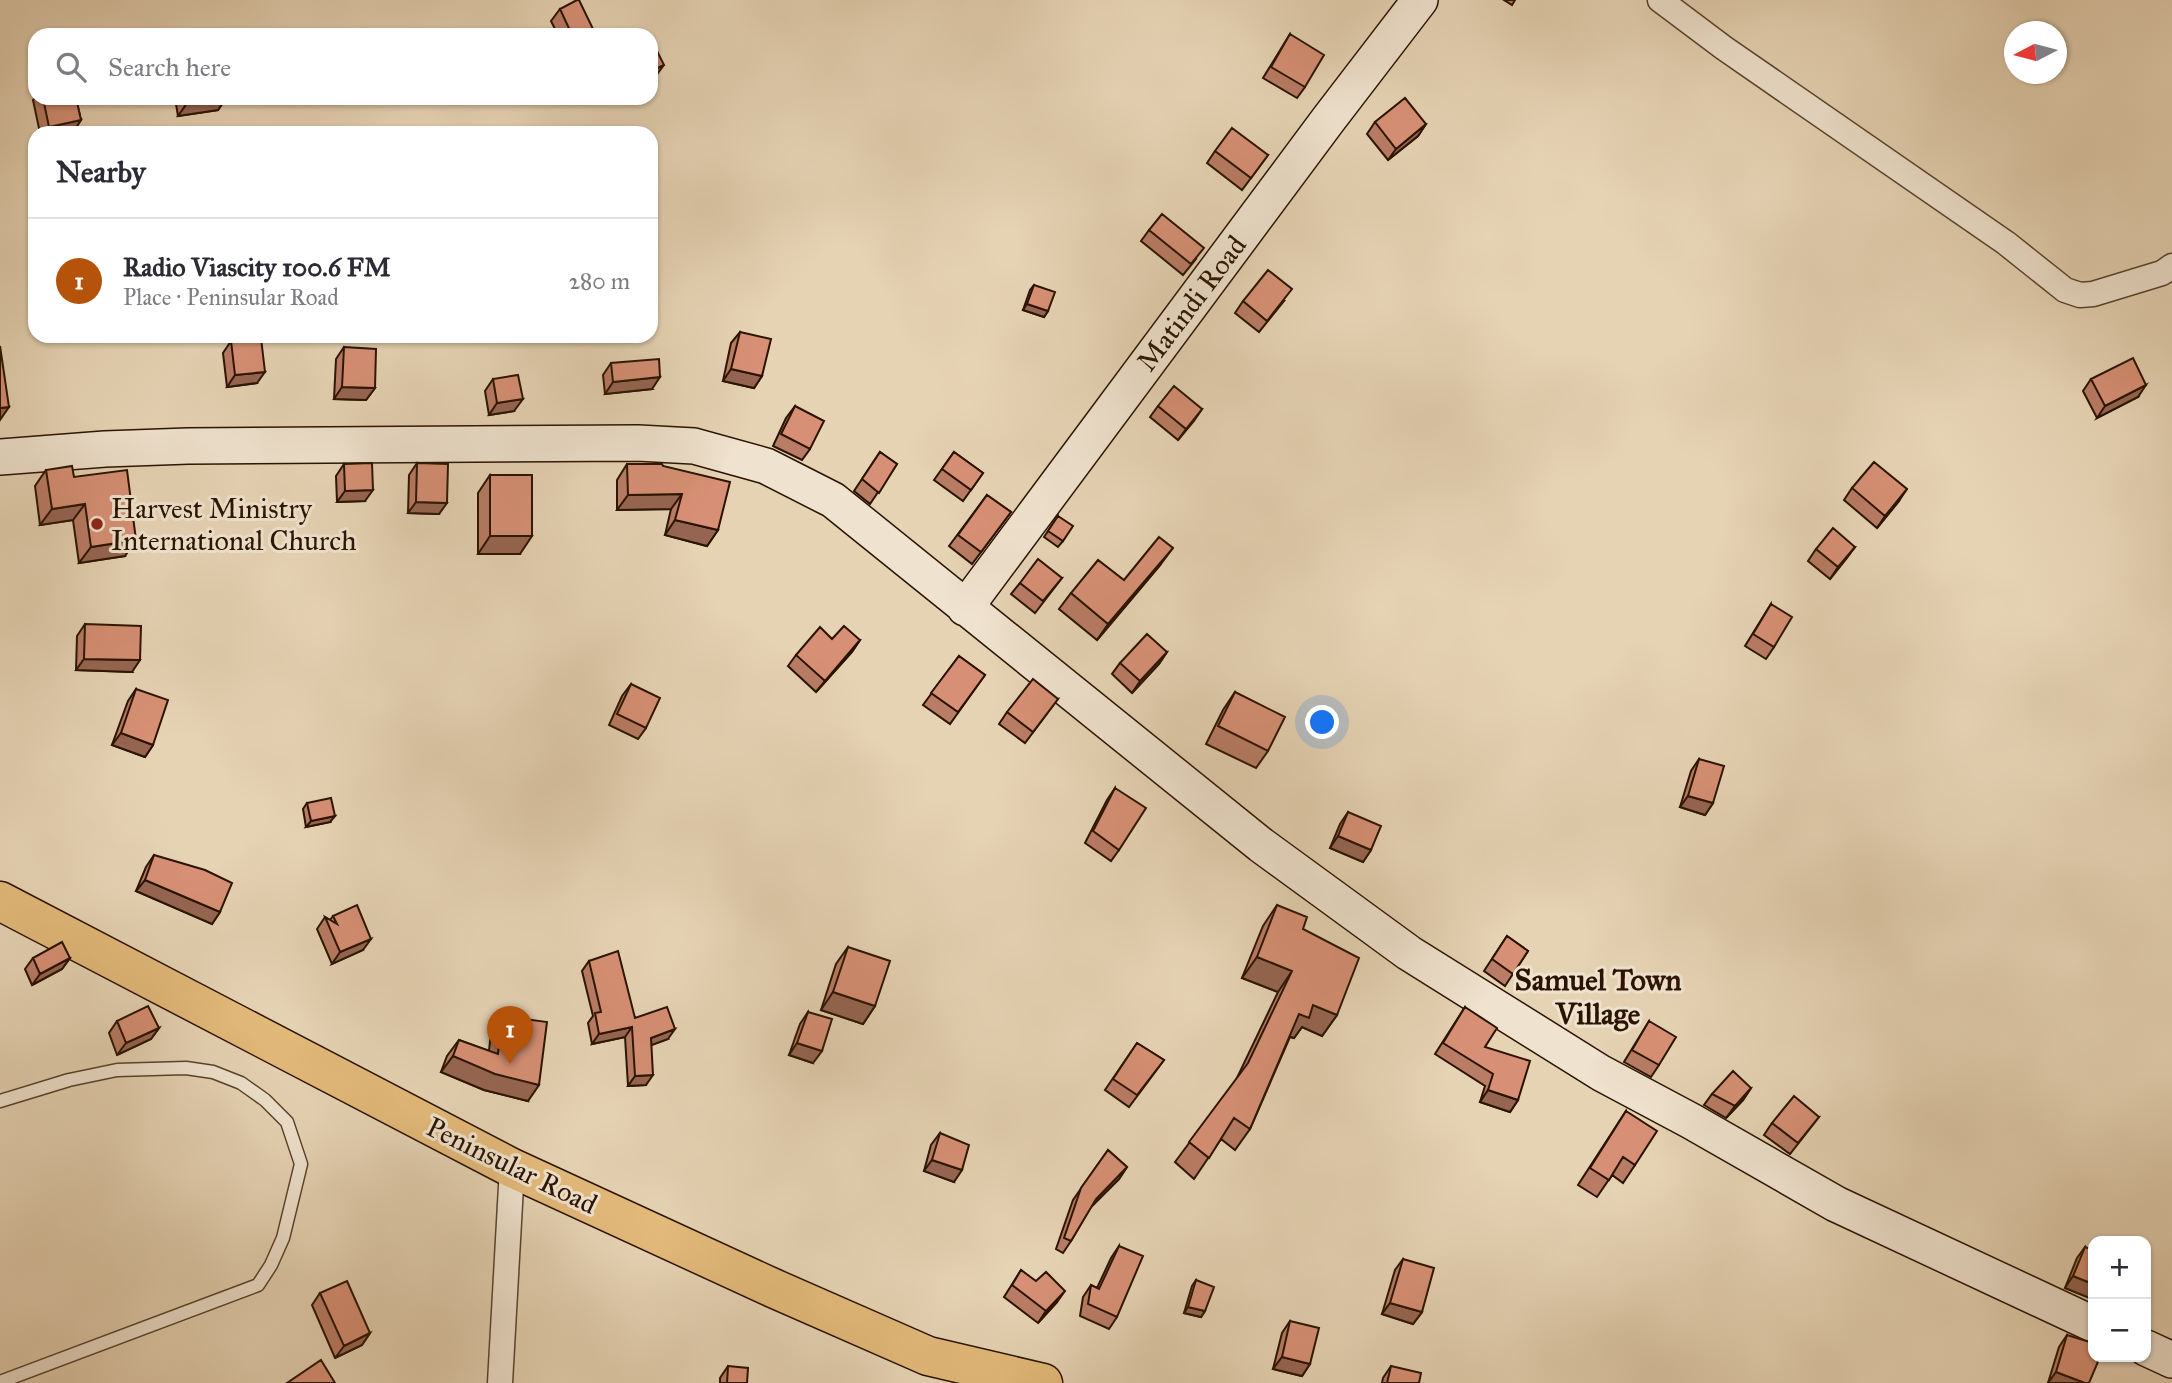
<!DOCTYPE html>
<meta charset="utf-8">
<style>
:root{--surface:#fff;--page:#f7f7f7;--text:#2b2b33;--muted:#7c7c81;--line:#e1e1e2;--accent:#b45309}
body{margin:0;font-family:"IM FELL Great Primer",serif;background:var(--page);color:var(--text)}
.controls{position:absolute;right:21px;bottom:21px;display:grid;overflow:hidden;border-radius:14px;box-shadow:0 2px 5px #0004}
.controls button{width:63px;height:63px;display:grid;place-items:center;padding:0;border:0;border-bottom:2px solid var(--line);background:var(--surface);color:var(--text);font:35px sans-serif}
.compass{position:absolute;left:2004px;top:21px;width:63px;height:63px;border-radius:50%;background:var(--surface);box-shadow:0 2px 5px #0004;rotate:264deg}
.you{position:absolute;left:1323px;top:723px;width:24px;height:24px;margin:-18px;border:5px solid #fff;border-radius:50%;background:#1a73e8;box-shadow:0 0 0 10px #1a73e833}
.badge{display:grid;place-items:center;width:46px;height:46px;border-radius:50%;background:var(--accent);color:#fff;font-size:23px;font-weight:700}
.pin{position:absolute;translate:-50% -58px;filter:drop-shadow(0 2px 4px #0008)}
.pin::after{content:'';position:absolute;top:37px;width:24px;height:21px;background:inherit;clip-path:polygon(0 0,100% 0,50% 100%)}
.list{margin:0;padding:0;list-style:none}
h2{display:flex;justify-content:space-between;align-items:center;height:91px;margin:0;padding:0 28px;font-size:30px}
h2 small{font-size:23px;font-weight:400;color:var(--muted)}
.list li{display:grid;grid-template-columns:46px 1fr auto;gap:21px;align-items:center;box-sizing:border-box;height:126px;padding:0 28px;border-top:2px solid var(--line)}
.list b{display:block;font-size:26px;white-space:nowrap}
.list p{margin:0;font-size:23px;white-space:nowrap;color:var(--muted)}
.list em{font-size:23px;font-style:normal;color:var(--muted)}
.icon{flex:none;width:38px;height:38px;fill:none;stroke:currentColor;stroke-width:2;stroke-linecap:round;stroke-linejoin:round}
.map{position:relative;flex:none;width:2172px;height:1383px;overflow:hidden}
.search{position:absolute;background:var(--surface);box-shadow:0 2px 5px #0004;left:28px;top:28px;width:630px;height:77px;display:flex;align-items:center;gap:18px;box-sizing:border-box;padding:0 24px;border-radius:21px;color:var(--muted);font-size:26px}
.panel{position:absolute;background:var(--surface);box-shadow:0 2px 5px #0004;left:28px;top:126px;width:630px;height:217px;border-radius:21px}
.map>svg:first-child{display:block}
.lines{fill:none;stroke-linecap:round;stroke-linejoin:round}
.lane-casing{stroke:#59432d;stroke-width:15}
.street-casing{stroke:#59432d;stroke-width:27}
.secondary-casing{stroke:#2a1300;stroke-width:38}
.primary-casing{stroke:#2a1300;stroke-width:41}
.lane{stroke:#efe2ce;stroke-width:12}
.street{stroke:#efe2ce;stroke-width:24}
.secondary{stroke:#efe2ce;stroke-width:35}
.primary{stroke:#e3ba7a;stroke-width:38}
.wall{fill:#b97c65;stroke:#2a1300;stroke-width:2}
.shaded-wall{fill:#966552;stroke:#2a1300;stroke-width:2}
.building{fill:#d79075;stroke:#2a1300;stroke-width:2}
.poi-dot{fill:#8f2418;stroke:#efe2ce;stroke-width:2.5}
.labels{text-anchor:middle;stroke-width:6;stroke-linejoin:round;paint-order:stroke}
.street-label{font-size:28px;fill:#2a1300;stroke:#efe2ce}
.poi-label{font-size:28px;fill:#2a1300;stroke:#efe2ce;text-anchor:start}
.neighbourhood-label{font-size:30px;font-weight:bold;fill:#2a1300;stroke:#efe2ce}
</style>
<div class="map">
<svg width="2172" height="1383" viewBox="0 0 2172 1383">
<rect width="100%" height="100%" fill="#e6d3b4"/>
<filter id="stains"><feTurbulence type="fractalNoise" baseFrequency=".00286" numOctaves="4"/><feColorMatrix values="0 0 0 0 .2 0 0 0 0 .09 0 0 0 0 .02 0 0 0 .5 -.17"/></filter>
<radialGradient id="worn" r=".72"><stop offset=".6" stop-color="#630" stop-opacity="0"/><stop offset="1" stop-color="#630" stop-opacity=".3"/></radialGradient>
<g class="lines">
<defs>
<path id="lane" d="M 0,1101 L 69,1080 L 117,1070 L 186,1068 L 213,1072 L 241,1083 L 265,1100 L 287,1122 L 301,1164 L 283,1238 L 271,1265 L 258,1285 L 0,1382"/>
<path id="street" d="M 1660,0 L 1724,48 L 2006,243 L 2065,290 L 2080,295 L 2093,294 L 2162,273 L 2172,266
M 500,1383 L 512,1168"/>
<path id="secondary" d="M 0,457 L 105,449 L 188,446 L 638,443 L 694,446 L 766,466 L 833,500 L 1261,845 L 1409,953 L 1601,1073 L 1691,1121 L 1836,1204 L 2093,1324
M 965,608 L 1328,120 L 1420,0
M 2146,1348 L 2172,1360"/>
<path id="primary" d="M 0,901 L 512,1168 L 773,1288 L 928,1356 L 1043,1383"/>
</defs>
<!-- lane casing -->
<use href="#lane" class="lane-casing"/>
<!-- street casing -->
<use href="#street" class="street-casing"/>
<!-- secondary casing -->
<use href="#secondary" class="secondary-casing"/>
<!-- primary casing -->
<use href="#primary" class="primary-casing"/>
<!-- lane -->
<use href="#lane" class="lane"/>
<!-- street -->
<use href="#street" class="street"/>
<!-- secondary -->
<use href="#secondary" class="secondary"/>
<!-- primary -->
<use href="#primary" class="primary"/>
</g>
<!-- wall -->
<path class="wall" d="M 1504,0 L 1515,0 L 1512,5 Z
M 560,9 L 591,35 L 558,35 L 551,21 Z
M 1290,34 L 1305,87 L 1297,98 L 1263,78 Z
M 35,98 L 76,98 L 81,120 L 73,132 L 66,133 L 40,133 L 33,100 Z
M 175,98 L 226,98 L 218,110 L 178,116 Z
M 1375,122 L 1426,124 L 1418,136 L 1388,160 L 1367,134 Z
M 1215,151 L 1268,155 L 1242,190 L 1207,163 Z
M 1149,230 L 1196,259 L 1183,275 L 1141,241 Z
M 1034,285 L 1048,311 L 1044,317 L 1023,310 L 1030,290 Z
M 1243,301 L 1284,301 L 1259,332 L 1235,313 Z
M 740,332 L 762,376 L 754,388 L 723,381 L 731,343 Z
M 231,341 L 257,383 L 227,387 L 223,353 Z
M 344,347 L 375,388 L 366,400 L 334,399 L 336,359 Z
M 611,363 L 652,389 L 605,394 L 603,375 Z
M 493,379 L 514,411 L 489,415 L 485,391 Z
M 2091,379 L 2138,397 L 2097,418 L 2083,391 Z
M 795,406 L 810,449 L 802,460 L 773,446 L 786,418 Z
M 1158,406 L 1202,409 L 1178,440 L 1150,417 Z
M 880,452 L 897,464 L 870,504 L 854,491 Z
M 954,452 L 983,473 L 963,501 L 934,480 Z
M 417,463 L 439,514 L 408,513 L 409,475 Z
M 344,464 L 365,501 L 337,502 L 336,476 Z
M 627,464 L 663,466 L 718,530 L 707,546 L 665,535 L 671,509 L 617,510 L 617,480 Z
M 46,470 L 74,477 L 125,556 L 79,563 L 73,520 L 40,525 L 35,486 Z
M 490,475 L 520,554 L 478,554 L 478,493 Z
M 1852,488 L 1899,501 L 1877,528 L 1844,500 Z
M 987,495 L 1011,512 L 972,564 L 949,546 Z
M 1058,516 L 1063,541 L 1058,547 L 1044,537 Z
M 1855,547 L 1830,579 L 1808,561 L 1816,549 Z
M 1161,564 L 1097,640 L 1059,609 L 1071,593 L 1124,580 Z
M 1062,578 L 1035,613 L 1011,594 L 1020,583 Z
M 1771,604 L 1774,647 L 1766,659 L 1745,646 Z
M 85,624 L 132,672 L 76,670 L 77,636 Z
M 832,639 L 860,640 L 852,652 L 816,692 L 788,666 L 796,655 Z
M 1167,652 L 1159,664 L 1132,693 L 1112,674 L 1120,663 Z
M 959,656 L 985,675 L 950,724 L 923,705 Z
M 631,684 L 646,728 L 638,739 L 609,725 L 622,696 Z
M 136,689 L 153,745 L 145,757 L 112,745 L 128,701 Z
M 1235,692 L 1268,751 L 1256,768 L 1206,744 L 1223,710 Z
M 1058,699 L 1025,743 L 999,724 L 1007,712 Z
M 1699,759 L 1713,803 L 1705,815 L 1680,807 L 1691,771 Z
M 1115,788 L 1119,850 L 1111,861 L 1085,843 L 1107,800 Z
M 307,803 L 330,822 L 306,827 L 303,809 Z
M 1348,812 L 1371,850 L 1363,862 L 1330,848 L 1340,824 Z
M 154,855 L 220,912 L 212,924 L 136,891 L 146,867 Z
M 1277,905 L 1303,929 L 1337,1015 L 1322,1036 L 1302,1027 L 1294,1038 L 1290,1037 L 1250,1129 L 1235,1150 L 1221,1139 L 1194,1179 L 1175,1162 L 1236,1080 L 1278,992 L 1242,978 L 1263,926 Z
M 333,916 L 363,950 L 332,964 L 317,929 L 325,917 L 330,920 Z
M 1507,936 L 1528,951 L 1505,986 L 1484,971 Z
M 848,947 L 875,1006 L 863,1024 L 821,1010 L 836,964 Z
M 33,958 L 70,958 L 62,969 L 32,985 L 25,969 Z
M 589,961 L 635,1018 L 668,1039 L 651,1045 L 646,1085 L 628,1086 L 625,1037 L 592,1044 L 588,1023 L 593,1016 L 582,971 Z
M 1465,1007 L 1485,1047 L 1518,1100 L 1510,1112 L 1480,1102 L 1485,1086 L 1435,1054 Z
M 808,1012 L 813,1063 L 789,1055 L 800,1024 Z
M 502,1016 L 528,1101 L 484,1090 L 441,1072 L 447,1056 L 459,1040 L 489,1051 L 491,1032 Z
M 117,1021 L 159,1028 L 151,1039 L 117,1055 L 109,1033 Z
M 1649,1021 L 1659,1065 L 1651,1077 L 1624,1062 Z
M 1137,1043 L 1164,1060 L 1129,1107 L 1105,1090 Z
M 1751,1088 L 1743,1100 L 1726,1118 L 1704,1105 L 1712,1094 Z
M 1626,1111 L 1635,1165 L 1623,1183 L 1612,1175 L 1597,1197 L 1578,1185 Z
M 1819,1117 L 1790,1154 L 1764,1135 L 1772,1123 Z
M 940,1133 L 954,1182 L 924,1171 L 931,1145 Z
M 1108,1150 L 1127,1167 L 1119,1179 L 1091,1207 L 1071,1241 L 1063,1253 L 1056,1249 L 1073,1200 Z
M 1119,1246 L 1117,1317 L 1109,1329 L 1080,1316 L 1083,1297 L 1091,1285 L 1097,1288 L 1111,1258 Z
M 2085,1247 L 2092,1299 L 2065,1288 L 2077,1258 Z
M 1403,1259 L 1422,1312 L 1413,1324 L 1382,1314 L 1395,1270 Z
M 1021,1270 L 1057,1302 L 1038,1323 L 1004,1297 Z
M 1196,1280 L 1205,1311 L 1201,1317 L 1184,1313 L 1192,1286 Z
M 320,1293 L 370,1333 L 362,1345 L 335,1358 L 312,1305 Z
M 1290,1321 L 1310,1364 L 1302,1376 L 1273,1369 L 1282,1333 Z
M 2067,1335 L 2089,1383 L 2048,1383 L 2059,1347 Z
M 728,1366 L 747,1383 L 720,1383 L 720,1378 Z
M 1391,1366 L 1419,1383 L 1382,1383 L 1383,1378 Z"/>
<!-- shaded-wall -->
<path class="shaded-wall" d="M 664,65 L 655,77 L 651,79 L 651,71 Z
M 196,98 L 226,98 L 218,110 L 178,116 L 190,99 Z
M 81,120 L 73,132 L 66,133 L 45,133 L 49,127 Z
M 1426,124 L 1418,136 L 1388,160 L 1396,149 Z
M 1027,304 L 1048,311 L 1044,317 L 1023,310 Z
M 731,369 L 762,376 L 754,388 L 723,381 Z
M 265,372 L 257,383 L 227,387 L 235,375 Z
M 660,377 L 652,389 L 605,394 L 613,382 Z
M 2146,385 L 2138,397 L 2097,418 L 2105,406 Z
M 342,387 L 375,388 L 366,400 L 334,399 Z
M 523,399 L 514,411 L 489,415 L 497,403 Z
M 9,407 L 0,420 L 0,408 Z
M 1202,409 L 1194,421 L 1178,440 L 1186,429 Z
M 1907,489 L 1899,501 L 1877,528 L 1885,516 Z
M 373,490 L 365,501 L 337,502 L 345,491 Z
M 682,494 L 671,509 L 617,510 L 628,495 Z
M 416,502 L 447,503 L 439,514 L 408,513 Z
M 85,504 L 73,520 L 40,525 L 52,509 Z
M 675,520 L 718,530 L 707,546 L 665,535 Z
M 490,536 L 532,536 L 520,554 L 478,554 Z
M 136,540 L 125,556 L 79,563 L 91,547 Z
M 1855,547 L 1847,558 L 1830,579 L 1838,567 Z
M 1173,548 L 1161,564 L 1097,640 L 1108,624 Z
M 860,640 L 852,652 L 816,692 L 825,681 Z
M 1167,652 L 1159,664 L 1132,693 L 1140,681 Z
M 84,659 L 140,660 L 132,672 L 76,670 Z
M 121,733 L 153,745 L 145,757 L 112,745 Z
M 1688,796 L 1713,803 L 1705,815 L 1680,807 Z
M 335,816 L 330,822 L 306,827 L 311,821 Z
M 1338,836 L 1371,850 L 1363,862 L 1330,848 Z
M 145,880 L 220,912 L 212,924 L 136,891 Z
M 371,939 L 363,950 L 332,964 L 340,952 Z
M 1257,957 L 1292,971 L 1278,992 L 1242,978 Z
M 70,958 L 62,969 L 32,985 L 40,974 Z
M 833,992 L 875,1006 L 863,1024 L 821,1010 Z
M 1313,1005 L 1337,1015 L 1322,1036 L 1302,1027 L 1294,1038 L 1285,1035 L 1299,1014 Z
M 632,1027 L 625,1037 L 592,1044 L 599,1034 Z
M 159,1028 L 151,1039 L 117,1055 L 126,1043 Z
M 675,1029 L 668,1039 L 644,1048 L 651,1038 Z
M 797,1043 L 822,1051 L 813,1063 L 789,1055 Z
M 453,1056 L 539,1085 L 528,1101 L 484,1090 L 441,1072 Z
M 653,1075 L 646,1085 L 628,1086 L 635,1076 Z
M 1751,1088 L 1743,1100 L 1726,1118 L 1735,1106 Z
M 1488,1090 L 1518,1100 L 1510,1112 L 1480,1102 Z
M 932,1160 L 962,1170 L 954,1182 L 924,1171 Z
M 1127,1167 L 1119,1179 L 1088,1210 L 1096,1199 Z
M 2073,1276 L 2093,1284 L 2093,1297 L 2092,1299 L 2065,1288 Z
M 1065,1291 L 1057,1302 L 1038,1323 L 1046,1311 Z
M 1390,1303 L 1422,1312 L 1413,1324 L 1382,1314 Z
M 1188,1307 L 1205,1311 L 1201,1317 L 1184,1313 Z
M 370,1333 L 362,1345 L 335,1358 L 344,1346 Z
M 1282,1357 L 1310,1364 L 1302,1376 L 1273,1369 Z
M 2056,1372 L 2085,1383 L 2048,1383 Z"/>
<!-- building -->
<path class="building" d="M 577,0 L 579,0 L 594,31 L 586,35 L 572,35 L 560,9 Z
M 221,31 L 221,35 L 195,35 Z
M 1290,34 L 1324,55 L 1305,87 L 1271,67 Z
M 654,45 L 664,65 L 651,71 L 651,46 Z
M 43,98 L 76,98 L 81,120 L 49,127 Z
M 1405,98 L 1426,124 L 1396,149 L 1375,122 Z
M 1232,128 L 1268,155 L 1251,178 L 1215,151 Z
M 1162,214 L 1204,248 L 1191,264 L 1149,230 Z
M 1268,270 L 1292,289 L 1267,321 L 1243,301 Z
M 1034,285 L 1055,292 L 1048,311 L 1027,304 Z
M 740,332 L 771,339 L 762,376 L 731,369 Z
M 261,338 L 265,372 L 235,375 L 231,341 Z
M 0,346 L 9,407 L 0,408 Z
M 344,347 L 376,349 L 375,388 L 342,387 Z
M 2133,358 L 2146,385 L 2105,406 L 2091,379 Z
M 659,359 L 660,377 L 613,382 L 611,363 Z
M 518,375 L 523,399 L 497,403 L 493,379 Z
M 1174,386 L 1202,409 L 1186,429 L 1158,406 Z
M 795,406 L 824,421 L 810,449 L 781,434 Z
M 880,452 L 897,464 L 879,493 L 862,479 Z
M 954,452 L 983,473 L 971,490 L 942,469 Z
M 1874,462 L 1907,489 L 1885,516 L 1852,488 Z
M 372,463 L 373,490 L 345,491 L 344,464 Z
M 417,463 L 448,464 L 447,503 L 416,502 Z
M 627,464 L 662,464 L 663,466 L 730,482 L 718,530 L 675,520 L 682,494 L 628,495 Z
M 72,466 L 74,477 L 127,470 L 136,540 L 91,547 L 85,504 L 52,509 L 46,470 Z
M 490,475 L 532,475 L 532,536 L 490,536 Z
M 987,495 L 1011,512 L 981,552 L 958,535 Z
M 1058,516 L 1073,526 L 1063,541 L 1048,531 Z
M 1833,528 L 1855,547 L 1838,567 L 1816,549 Z
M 1159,537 L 1173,548 L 1108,624 L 1071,593 L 1098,560 L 1124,580 Z
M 1038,559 L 1062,578 L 1043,601 L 1020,583 Z
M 1771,604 L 1792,617 L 1774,647 L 1753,634 Z
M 85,624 L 141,626 L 140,660 L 84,659 Z
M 844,626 L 860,640 L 825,681 L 796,655 L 820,627 L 832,639 Z
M 1147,634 L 1167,652 L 1140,681 L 1120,663 Z
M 959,656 L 985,675 L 958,712 L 931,693 Z
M 1033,679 L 1058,699 L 1033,732 L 1007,712 Z
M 631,684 L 660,698 L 646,728 L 617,714 Z
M 136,689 L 168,700 L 153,745 L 121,733 Z
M 1235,692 L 1285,717 L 1268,751 L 1218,726 Z
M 1699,759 L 1724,766 L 1713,803 L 1688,796 Z
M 1115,788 L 1146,808 L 1119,850 L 1093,831 Z
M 331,798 L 335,816 L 311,821 L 307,803 Z
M 1348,812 L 1381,826 L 1371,850 L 1338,836 Z
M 154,855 L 205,870 L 232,883 L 220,912 L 145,880 Z
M 357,905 L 371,939 L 340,952 L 325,917 L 337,924 L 333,916 Z
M 1277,905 L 1307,917 L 1303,929 L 1359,958 L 1337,1015 L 1313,1005 L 1309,1018 L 1299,1014 L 1250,1129 L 1234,1118 L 1209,1158 L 1189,1142 L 1248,1063 L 1292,971 L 1257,957 Z
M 1507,936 L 1528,951 L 1513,974 L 1492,959 Z
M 62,942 L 70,958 L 40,974 L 33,958 Z
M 848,947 L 890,961 L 875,1006 L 833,992 Z
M 618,951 L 635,1018 L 667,1007 L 675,1029 L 651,1038 L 653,1075 L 635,1076 L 632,1027 L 599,1034 L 595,1013 L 601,1012 L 589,961 Z
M 148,1006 L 159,1028 L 126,1043 L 117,1021 Z
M 1465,1007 L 1497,1028 L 1485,1047 L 1530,1061 L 1518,1100 L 1488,1090 L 1493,1074 L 1443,1043 Z
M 808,1012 L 832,1019 L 822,1051 L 797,1043 Z
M 502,1016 L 547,1022 L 539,1085 L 495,1074 L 453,1056 L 459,1040 L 498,1054 Z
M 1649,1021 L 1676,1037 L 1659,1065 L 1632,1050 Z
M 1137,1043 L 1164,1060 L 1137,1095 L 1113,1079 Z
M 1733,1071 L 1751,1088 L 1735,1106 L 1712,1094 Z
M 1794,1096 L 1819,1117 L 1798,1143 L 1772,1123 Z
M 1626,1111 L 1657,1131 L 1635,1165 L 1623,1157 L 1609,1180 L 1590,1168 Z
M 940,1133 L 969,1145 L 962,1170 L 932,1160 Z
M 1108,1150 L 1127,1167 L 1096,1199 L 1071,1241 L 1064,1238 L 1081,1188 Z
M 1119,1246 L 1143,1256 L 1117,1317 L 1088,1304 L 1091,1285 L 1099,1289 Z
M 2085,1247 L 2093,1250 L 2093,1284 L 2073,1276 Z
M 1403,1259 L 1434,1268 L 1422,1312 L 1390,1303 Z
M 1021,1270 L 1036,1281 L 1046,1272 L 1065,1291 L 1046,1311 L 1012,1285 Z
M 1196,1280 L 1214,1287 L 1205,1311 L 1188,1307 Z
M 347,1281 L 370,1333 L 344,1346 L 320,1293 Z
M 1290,1321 L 1319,1328 L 1310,1364 L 1282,1357 Z
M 2067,1335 L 2093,1343 L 2093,1357 L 2100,1357 L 2089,1383 L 2085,1383 L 2056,1372 Z
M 321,1360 L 335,1383 L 287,1383 Z
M 728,1366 L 748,1368 L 747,1383 L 727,1383 Z
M 1391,1366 L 1421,1373 L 1419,1383 L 1387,1383 Z"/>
<!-- markers -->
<circle class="poi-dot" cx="97" cy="524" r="7"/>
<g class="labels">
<!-- street labels -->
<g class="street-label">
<text transform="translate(1191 303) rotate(-53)" y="10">Matindi Road</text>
<text transform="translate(512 1165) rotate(26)" y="10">Peninsular Road</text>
</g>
<!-- poi labels -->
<g class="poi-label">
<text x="111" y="518">Harvest Ministry<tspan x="111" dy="32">International Church</tspan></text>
</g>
<!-- neighbourhood labels -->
<g class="neighbourhood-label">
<text x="1598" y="990">Samuel Town<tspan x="1598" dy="34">Village</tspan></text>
</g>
</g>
<rect width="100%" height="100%" filter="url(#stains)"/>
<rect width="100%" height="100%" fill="url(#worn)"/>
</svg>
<div class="controls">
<button>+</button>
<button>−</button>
</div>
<svg class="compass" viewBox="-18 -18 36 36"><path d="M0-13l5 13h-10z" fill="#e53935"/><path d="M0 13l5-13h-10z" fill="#7c7c81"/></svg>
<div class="you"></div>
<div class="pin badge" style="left:510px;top:1064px">1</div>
<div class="search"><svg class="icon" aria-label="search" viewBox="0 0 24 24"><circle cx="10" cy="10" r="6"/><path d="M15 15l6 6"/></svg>Search here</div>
<section class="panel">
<h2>Nearby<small></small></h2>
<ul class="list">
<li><span class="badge">1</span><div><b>Radio Viascity 100.6 FM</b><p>Place · Peninsular Road</p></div><em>280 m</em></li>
</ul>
</section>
</div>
